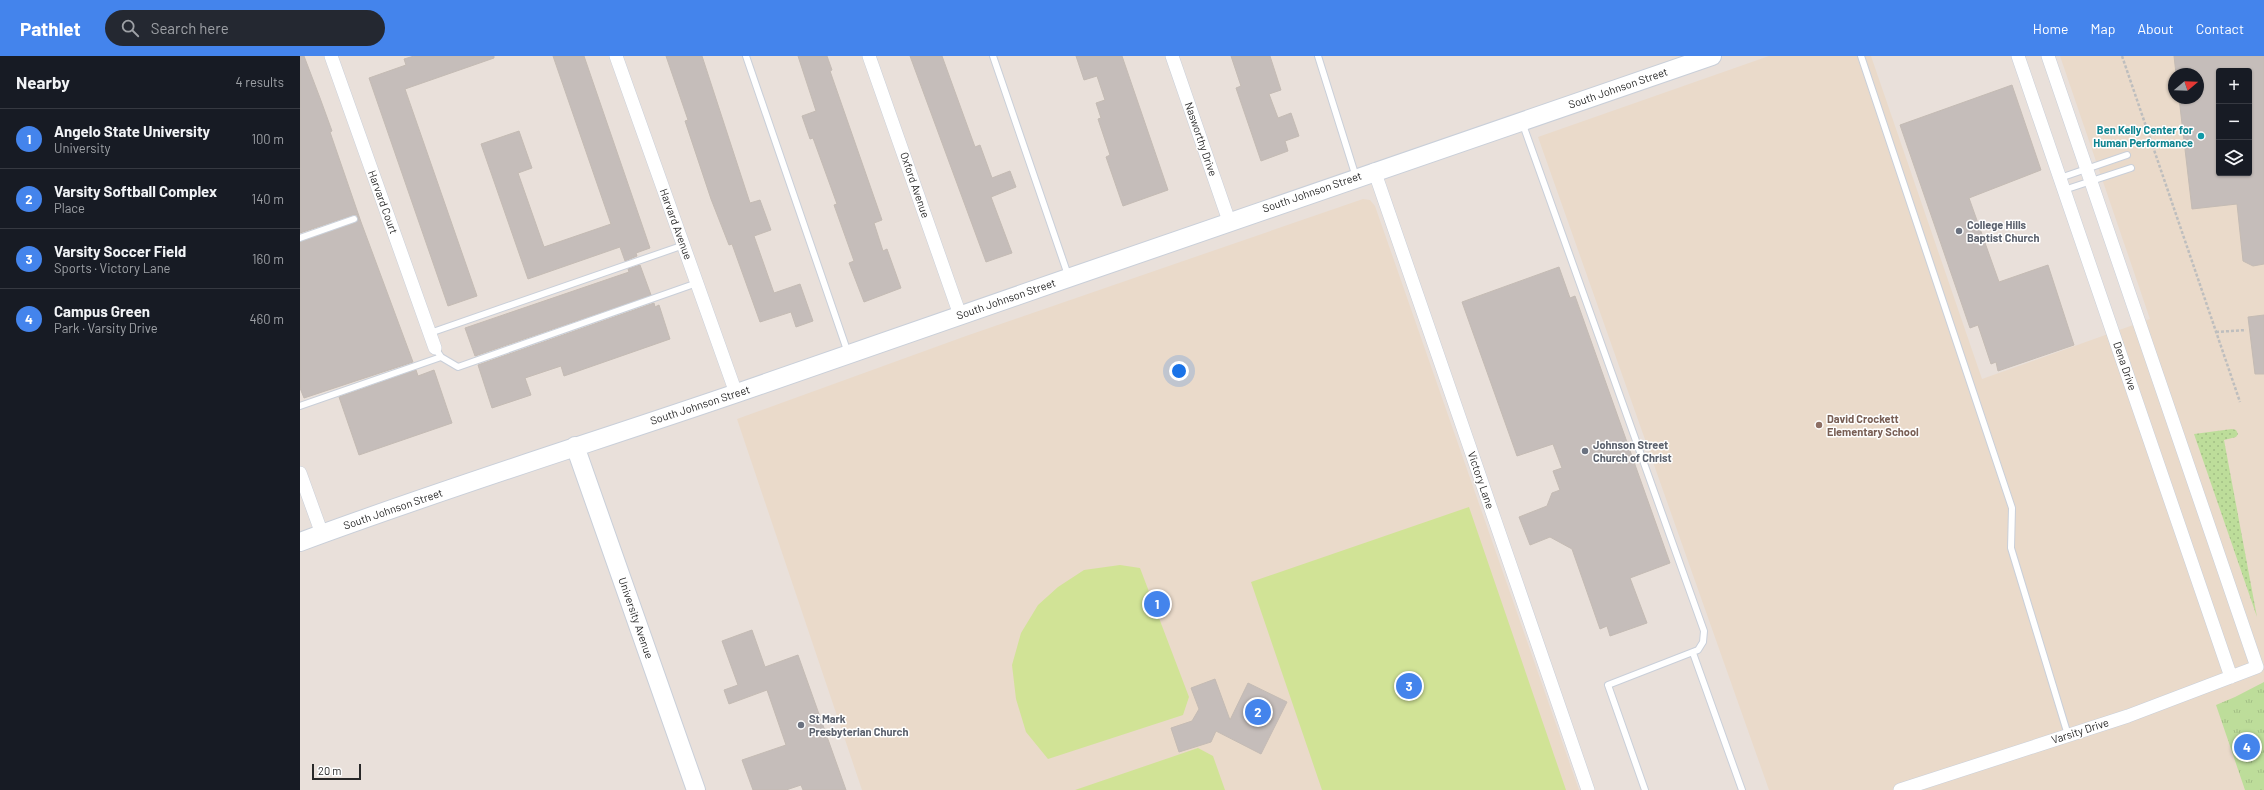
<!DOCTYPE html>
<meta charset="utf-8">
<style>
:root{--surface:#171b24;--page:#242831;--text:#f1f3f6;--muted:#9ea1a6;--line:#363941;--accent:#4484ec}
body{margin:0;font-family:Barlow,sans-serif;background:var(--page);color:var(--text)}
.controls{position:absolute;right:12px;top:12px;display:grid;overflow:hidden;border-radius:4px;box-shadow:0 1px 3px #0004}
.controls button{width:36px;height:36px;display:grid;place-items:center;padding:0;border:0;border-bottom:1px solid var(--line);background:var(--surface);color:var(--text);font:20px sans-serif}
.compass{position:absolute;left:1868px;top:12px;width:36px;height:36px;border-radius:50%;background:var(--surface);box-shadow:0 1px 3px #0004;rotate:71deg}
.scale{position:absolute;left:12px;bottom:10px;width:49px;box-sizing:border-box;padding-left:4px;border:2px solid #282828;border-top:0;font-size:11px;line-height:14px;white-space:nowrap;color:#282828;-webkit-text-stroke:3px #fff;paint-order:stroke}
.you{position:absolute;left:879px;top:315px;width:14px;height:14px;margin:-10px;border:3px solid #fff;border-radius:50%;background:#1a73e8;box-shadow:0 0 0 6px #1a73e833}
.badge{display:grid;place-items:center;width:26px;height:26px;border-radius:50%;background:var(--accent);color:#fff;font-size:13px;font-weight:700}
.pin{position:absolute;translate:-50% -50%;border:2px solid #fff;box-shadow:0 1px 4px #0006}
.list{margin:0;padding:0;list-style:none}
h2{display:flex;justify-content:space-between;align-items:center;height:52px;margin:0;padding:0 16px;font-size:17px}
h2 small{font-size:13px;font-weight:400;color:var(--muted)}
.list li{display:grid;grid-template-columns:26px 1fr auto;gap:12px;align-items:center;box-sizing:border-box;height:60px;padding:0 16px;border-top:1px solid var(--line)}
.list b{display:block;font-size:15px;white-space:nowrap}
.list p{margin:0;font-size:13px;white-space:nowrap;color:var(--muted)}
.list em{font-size:13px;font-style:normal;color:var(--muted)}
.icon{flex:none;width:22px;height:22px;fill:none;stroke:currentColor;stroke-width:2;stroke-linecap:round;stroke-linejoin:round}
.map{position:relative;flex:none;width:1964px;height:734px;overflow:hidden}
header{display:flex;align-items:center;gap:24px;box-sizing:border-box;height:56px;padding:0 20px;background:var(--accent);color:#fff}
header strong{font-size:19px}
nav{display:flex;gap:22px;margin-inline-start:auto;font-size:14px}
.search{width:280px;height:36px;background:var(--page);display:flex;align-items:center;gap:10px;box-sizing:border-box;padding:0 14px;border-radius:22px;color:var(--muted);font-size:15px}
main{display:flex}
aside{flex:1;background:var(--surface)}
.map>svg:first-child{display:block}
.education{fill:#eadaca;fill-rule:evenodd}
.grass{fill:url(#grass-dots)}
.park{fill:url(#park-tufts)}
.pitch{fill:#d1e396}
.building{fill:#c5bdba;stroke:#c4bbb4;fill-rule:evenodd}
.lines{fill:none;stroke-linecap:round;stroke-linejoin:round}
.lane-casing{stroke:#c9cfd9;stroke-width:8}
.street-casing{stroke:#c9cfd9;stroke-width:14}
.secondary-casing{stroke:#c9cfd9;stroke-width:20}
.path{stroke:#bebebe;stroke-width:2.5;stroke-dasharray:3 2;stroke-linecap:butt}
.lane{stroke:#fff;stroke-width:6}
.street{stroke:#fff;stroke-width:13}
.secondary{stroke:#fff;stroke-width:18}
.culture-dot{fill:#0f9aa8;stroke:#fff;stroke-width:1.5}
.worship-dot{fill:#6b7280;stroke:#fff;stroke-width:1.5}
.education-dot{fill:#8d6e63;stroke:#fff;stroke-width:1.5}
.labels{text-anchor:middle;stroke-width:3;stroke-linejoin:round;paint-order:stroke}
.street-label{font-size:11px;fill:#282828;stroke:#fff}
.culture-label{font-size:11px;font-weight:bold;fill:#0d838f;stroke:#fff;text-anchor:end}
.worship-label{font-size:11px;font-weight:bold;fill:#5b616d;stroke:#fff;text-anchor:start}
.education-label{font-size:11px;font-weight:bold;fill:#785e54;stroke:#fff;text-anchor:start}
</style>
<header>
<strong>Pathlet</strong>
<div class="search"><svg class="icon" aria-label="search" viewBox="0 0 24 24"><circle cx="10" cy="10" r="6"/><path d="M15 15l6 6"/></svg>Search here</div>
<nav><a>Home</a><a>Map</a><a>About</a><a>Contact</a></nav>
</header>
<main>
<aside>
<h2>Nearby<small>4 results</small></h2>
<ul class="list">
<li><span class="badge">1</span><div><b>Angelo State University</b><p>University</p></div><em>100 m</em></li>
<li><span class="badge">2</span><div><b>Varsity Softball Complex</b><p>Place</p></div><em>140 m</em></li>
<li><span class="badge">3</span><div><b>Varsity Soccer Field</b><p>Sports · Victory Lane</p></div><em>160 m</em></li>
<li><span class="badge">4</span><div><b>Campus Green</b><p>Park · Varsity Drive</p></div><em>460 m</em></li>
</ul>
</aside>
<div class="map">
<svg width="1964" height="734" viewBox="0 0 1964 734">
<defs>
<pattern id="grass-dots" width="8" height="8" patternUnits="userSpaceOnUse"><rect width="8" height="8" fill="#bddd9a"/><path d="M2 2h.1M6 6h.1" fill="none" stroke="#a2be85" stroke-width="1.8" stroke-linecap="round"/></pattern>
<pattern id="park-tufts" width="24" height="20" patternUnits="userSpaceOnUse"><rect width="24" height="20" fill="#bddd9a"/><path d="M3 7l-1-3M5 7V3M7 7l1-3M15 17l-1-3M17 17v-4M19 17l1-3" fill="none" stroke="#a2be85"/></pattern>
</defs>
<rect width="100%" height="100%" fill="#e9e0da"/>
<!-- education -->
<path class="education" d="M 1469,0 L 1571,0 L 1682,323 L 1850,263 L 1760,0 L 1964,0 L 1964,734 L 1469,734 L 1238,81 ZM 1919,15 L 1949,15 L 1949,117 L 1919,117 ZM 1874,18 L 1898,18 L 1898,42 L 1874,42 Z
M 1063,143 L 1070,144 L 1075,150 L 1279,734 L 562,734 L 437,363 L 666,280 Z"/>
<!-- grass -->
<path class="grass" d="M 1932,373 L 1936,374 L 1938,378 L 1936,381 L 1924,384 L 1957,561 L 1894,378 Z"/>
<!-- park -->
<path class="park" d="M 1964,626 L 1964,734 L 1945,734 L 1916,649 L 1935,641 Z"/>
<!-- pitch -->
<path class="pitch" d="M 1169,451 L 1266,734 L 1022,734 L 951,526 Z
M 820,509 L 840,512 L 889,641 L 883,659 L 748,703 L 726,676 L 716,643 L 712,609 L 721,577 L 738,549 L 758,531 L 784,514 Z
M 898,692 L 913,700 L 925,734 L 775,734 Z"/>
<!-- building -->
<path class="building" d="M 0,0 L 4,0 L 20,42 L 32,75 L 30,76 L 61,166 L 113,306 L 4,342 L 0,332 L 0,186 L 55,167 L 58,163 L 57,159 L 53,159 L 0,177 Z
M 114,0 L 194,0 L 194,2 L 105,33 L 177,240 L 148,250 L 69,22 L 106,9 L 104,3 Z
M 253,0 L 284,0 L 350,192 L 336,197 L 337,200 L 325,205 L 320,191 L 228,223 L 181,88 L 219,75 L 232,112 L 218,117 L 244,191 L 311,168 Z
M 366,0 L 402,0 L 450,147 L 460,144 L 471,174 L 454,180 L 474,237 L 500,228 L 513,265 L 496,271 L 491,256 L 460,266 L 432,188 L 429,189 L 411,143 L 385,65 L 388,64 Z
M 498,0 L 527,0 L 532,14 L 530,15 L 582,164 L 574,167 L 583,195 L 587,193 L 601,232 L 564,246 L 549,207 L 554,205 L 534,149 L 537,148 L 513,82 L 510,83 L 502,60 L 516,55 Z
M 610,0 L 642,0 L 675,91 L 680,89 L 692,122 L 710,115 L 716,131 L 691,141 L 712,197 L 686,206 Z
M 776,0 L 822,0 L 868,134 L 823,150 L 806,101 L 810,99 L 798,63 L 801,62 L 796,47 L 805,44 L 797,20 L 784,24 Z
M 931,0 L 970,0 L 981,34 L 969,38 L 978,62 L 991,57 L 999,80 L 985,85 L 988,95 L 961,105 L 936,32 L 941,30 Z
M 1874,0 L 1964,0 L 1964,208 L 1953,210 L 1943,205 L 1937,148 L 1892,153 L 1879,42 L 1898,42 L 1898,18 L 1876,18 ZM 1919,15 L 1949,15 L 1949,117 L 1919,117 Z
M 1712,29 L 1741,114 L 1669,142 L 1699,226 L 1748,209 L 1774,289 L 1698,315 L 1696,306 L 1691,308 L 1678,269 L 1670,272 L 1600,69 Z
M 340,209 L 351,239 L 175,300 L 165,272 L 329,216 L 328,213 Z
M 1259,211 L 1270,242 L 1275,240 L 1370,507 L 1330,522 L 1347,567 L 1310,580 L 1307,570 L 1300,573 L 1272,493 L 1250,481 L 1230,489 L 1219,461 L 1247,450 L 1252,437 L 1260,434 L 1253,415 L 1262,412 L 1253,388 L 1217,400 L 1162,246 Z
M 354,247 L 355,251 L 359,249 L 370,283 L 264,320 L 261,310 L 225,322 L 231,339 L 192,352 L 178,309 Z
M 1964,259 L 1964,318 L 1955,318 L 1948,261 Z
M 116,314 L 118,320 L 134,314 L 152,367 L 59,399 L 39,341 Z
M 452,574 L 465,611 L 498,599 L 546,734 L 503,734 L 501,729 L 486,734 L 453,734 L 442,704 L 486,689 L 467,634 L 429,648 L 424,634 L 438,629 L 422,585 Z
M 915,623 L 930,664 L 948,627 L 987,646 L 961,698 L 916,675 L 911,686 L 879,696 L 871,672 L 892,665 L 899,653 L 891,632 Z"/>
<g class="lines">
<defs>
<path id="lane" d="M 446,0 L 548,297
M 693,0 L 768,219
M 1018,0 L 1056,121
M 1561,0 L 1712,452 L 1711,492 L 1768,679
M 1222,66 L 1404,575 L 1403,586 L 1398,594 L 1308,629 L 1345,734
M 1760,122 L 1827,99
M 1764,134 L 1831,112
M 0,182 L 54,163
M 130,277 L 384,189
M 135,292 L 141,301 L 158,311 L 397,227
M 0,350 L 141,301
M 1393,597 L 1442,734"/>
<path id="street" d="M 31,0 L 135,292
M 316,0 L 436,337
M 569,0 L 660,259
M 872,0 L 929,165
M 1718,0 L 1931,621
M 1074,114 L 1288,734
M 0,417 L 22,478
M 1600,734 L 1828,660 L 1957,611 L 1748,0"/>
<path id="secondary" d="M 275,390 L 396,734
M 0,486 C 145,432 294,386 440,336 C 764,224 1087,110 1412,0"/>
</defs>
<!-- lane casing -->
<use href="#lane" class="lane-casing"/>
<!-- street casing -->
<use href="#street" class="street-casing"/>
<!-- secondary casing -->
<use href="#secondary" class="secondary-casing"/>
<!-- path -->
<path class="path" d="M 1822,0 L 1940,346
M 1916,276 L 1946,274"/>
<!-- lane -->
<use href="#lane" class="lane"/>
<!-- street -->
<use href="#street" class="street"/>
<!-- secondary -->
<use href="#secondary" class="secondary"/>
</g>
<!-- markers -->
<circle class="culture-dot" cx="1901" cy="80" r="4"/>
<g class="worship-dot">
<circle cx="1659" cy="175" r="4"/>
<circle cx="1285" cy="395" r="4"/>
<circle cx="501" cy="669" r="4"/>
</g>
<circle class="education-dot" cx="1519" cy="369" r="4"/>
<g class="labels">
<!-- street labels -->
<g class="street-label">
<text transform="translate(1318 32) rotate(-19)" y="4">South Johnson Street</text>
<text transform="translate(901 83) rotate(71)" y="4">Nasworthy Drive</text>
<text transform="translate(615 129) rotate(71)" y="4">Oxford Avenue</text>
<text transform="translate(1012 136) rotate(-19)" y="4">South Johnson Street</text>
<text transform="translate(83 146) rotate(70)" y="4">Harvard Court</text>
<text transform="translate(376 168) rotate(70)" y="4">Harvard Avenue</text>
<text transform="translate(706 243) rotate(-19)" y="4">South Johnson Street</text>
<text transform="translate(1825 310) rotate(71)" y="4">Dena Drive</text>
<text transform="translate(400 349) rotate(-18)" y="4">South Johnson Street</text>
<text transform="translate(1181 424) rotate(71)" y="4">Victory Lane</text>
<text transform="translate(93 453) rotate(-19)" y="4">South Johnson Street</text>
<text transform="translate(336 562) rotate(71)" y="4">University Avenue</text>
<text transform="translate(1780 675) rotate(-18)" y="4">Varsity Drive</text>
</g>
<!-- culture labels -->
<g class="culture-label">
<text x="1893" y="78">Ben Kelly Center for<tspan x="1893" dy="13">Human Performance</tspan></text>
</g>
<!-- worship labels -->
<g class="worship-label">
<text x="1667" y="173">College Hills<tspan x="1667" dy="13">Baptist Church</tspan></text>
<text x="1293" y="393">Johnson Street<tspan x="1293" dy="13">Church of Christ</tspan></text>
<text x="509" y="667">St Mark<tspan x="509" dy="13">Presbyterian Church</tspan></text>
</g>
<!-- education labels -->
<g class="education-label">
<text x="1527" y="367">David Crockett<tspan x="1527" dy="13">Elementary School</tspan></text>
</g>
</g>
</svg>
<div class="controls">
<button>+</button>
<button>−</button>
<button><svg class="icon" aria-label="layers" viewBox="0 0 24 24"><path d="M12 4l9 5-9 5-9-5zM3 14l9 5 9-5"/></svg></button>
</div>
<svg class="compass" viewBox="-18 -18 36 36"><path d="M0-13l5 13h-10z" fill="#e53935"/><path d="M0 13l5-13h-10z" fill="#9ea1a6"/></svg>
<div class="scale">20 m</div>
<div class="you"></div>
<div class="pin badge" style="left:857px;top:548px">1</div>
<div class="pin badge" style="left:958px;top:656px">2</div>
<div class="pin badge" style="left:1109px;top:630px">3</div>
<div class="pin badge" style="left:1947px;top:691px">4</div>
</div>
</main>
